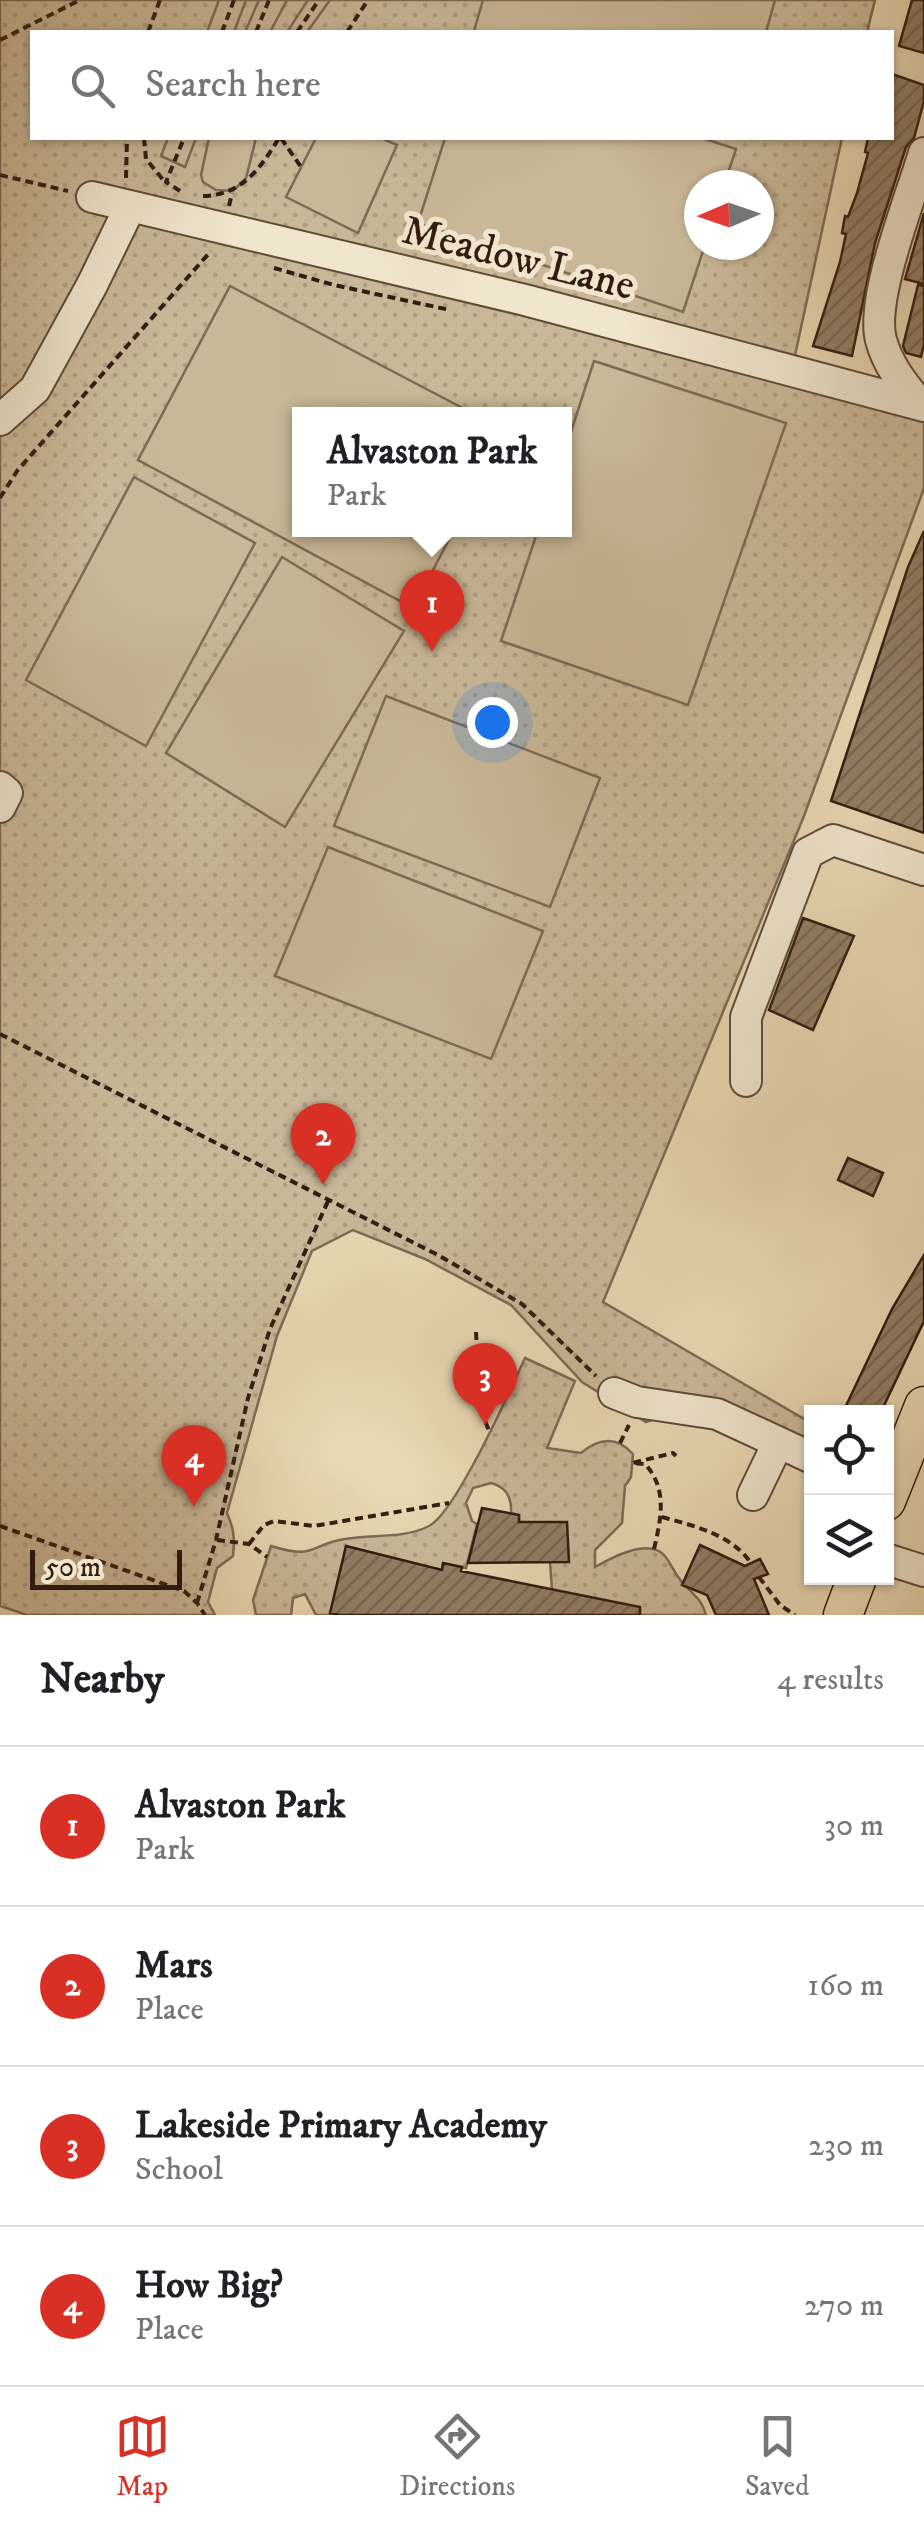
<!DOCTYPE html>
<style>
:root{--surface:#fff;--page:#f2f2f2;--text:#202124;--muted:#757577;--line:#e0e0e0;--accent:#d93025}
body{margin:0;font-family:"IM FELL DW Pica",serif;background:var(--page);color:var(--text)}
.controls{position:absolute;right:30px;bottom:30px;display:grid;overflow:hidden;border-radius:0px;box-shadow:0 2px 8px #0004}
.controls button{width:90px;height:90px;display:grid;place-items:center;padding:0;border:0;border-bottom:2px solid var(--line);background:var(--surface);color:var(--text);font:50px sans-serif}
.compass{position:absolute;left:684px;top:170px;width:90px;height:90px;border-radius:50%;background:var(--surface);box-shadow:0 2px 8px #0004;rotate:268deg}
.scale{position:absolute;left:30px;bottom:25px;width:152px;box-sizing:border-box;padding-left:10px;border:5px solid #321c11;border-top:0;font-size:28px;line-height:35px;white-space:nowrap;color:#321c11;-webkit-text-stroke:8px #f0e5cd;paint-order:stroke}
.you{position:absolute;left:492px;top:722px;width:35px;height:35px;margin:-25px;border:8px solid #fff;border-radius:50%;background:#1a73e8;box-shadow:0 0 0 15px #1a73e833}
.badge{display:grid;place-items:center;width:65px;height:65px;border-radius:50%;background:var(--accent);color:#fff;font-size:32px;font-weight:700}
.pin{position:absolute;translate:-50% -82px;filter:drop-shadow(0 2px 5px #0008)}
.pin::after{content:'';position:absolute;top:52px;width:35px;height:30px;background:inherit;clip-path:polygon(0 0,100% 0,50% 100%)}
.popup{position:absolute;left:292px;top:407px;width:280px;height:130px;box-sizing:border-box;display:grid;place-content:center;border-radius:0px;background:var(--surface);filter:drop-shadow(0 2px 8px #0005);font-size:32px;white-space:nowrap;color:var(--muted)}
.popup b{font-size:38px;color:var(--text)}
.popup::after{content:'';position:absolute;left:50%;top:100%;margin-left:-20px;border:20px solid transparent;border-top-color:var(--surface)}
.list{margin:0;padding:0;list-style:none}
h2{display:flex;justify-content:space-between;align-items:center;height:130px;margin:0;padding:0 40px;font-size:42px}
h2 small{font-size:32px;font-weight:400;color:var(--muted)}
.list li{display:grid;grid-template-columns:65px 1fr auto;gap:30px;align-items:center;box-sizing:border-box;height:160px;padding:0 40px;border-top:2px solid var(--line)}
.list b{display:block;font-size:38px;white-space:nowrap}
.list p{margin:0;font-size:32px;white-space:nowrap;color:var(--muted)}
.list em{font-size:32px;font-style:normal;color:var(--muted)}
.icon{flex:none;width:55px;height:55px;fill:none;stroke:currentColor;stroke-width:2;stroke-linecap:round;stroke-linejoin:round}
.map{position:relative;flex:none;width:924px;height:1615px;overflow:hidden}
.search{position:absolute;background:var(--surface);box-shadow:0 2px 8px #0004;left:30px;right:30px;top:30px;height:110px;display:flex;align-items:center;gap:25px;box-sizing:border-box;padding:0 35px;border-radius:0px;color:var(--muted);font-size:38px}
.sheet{height:770px;background:var(--surface)}
nav{display:flex;justify-content:space-around;align-items:center;box-sizing:border-box;height:140px;border-top:2px solid var(--line);background:var(--surface);font-size:28px;color:var(--muted)}
nav a{display:grid;justify-items:center;gap:5px}
nav .on{color:var(--accent)}
.map>svg:first-child{display:block}
.park{fill:url(#park-dots);stroke:#7e6a54;stroke-width:2.5;fill-rule:evenodd}
.garden{fill:#c9b797;stroke:#7e6a54;stroke-width:2.5}
.building{fill:url(#building-hatch);stroke:#321c11;stroke-width:2.5}
.lines{fill:none;stroke-linecap:round;stroke-linejoin:round}
.minor-casing{stroke:#604b39;stroke-width:34}
.major-casing{stroke:#321c11;stroke-width:41}
.path{stroke:#321c11;stroke-width:4;stroke-dasharray:8 5;stroke-linecap:butt}
.minor{stroke:#f0e5cd;stroke-width:30}
.major{stroke:#e8d7b2;stroke-width:38}
.labels{text-anchor:middle;stroke-width:10;stroke-linejoin:round;paint-order:stroke}
.street-label{font-size:42px;fill:#321c11;stroke:#f0e5cd}
</style>
<div class="map">
<svg width="924" height="1615" viewBox="0 0 924 1615">
<defs>
<pattern id="park-dots" width="8" height="8" patternUnits="userSpaceOnUse" patternTransform="scale(2.5)"><rect width="8" height="8" fill="#c9b797"/><path d="M2 2h.1M6 6h.1" fill="none" stroke="#ad9d81" stroke-width="1.8" stroke-linecap="round"/></pattern>
<pattern id="building-hatch" width="6" height="6" patternUnits="userSpaceOnUse" patternTransform="scale(2.5)"><rect width="6" height="6" fill="#917d65"/><path d="M-1 1l2-2M0 6l6-6M5 7l2-2" fill="none" stroke="#776652"/></pattern>
</defs>
<rect width="100%" height="100%" fill="#e8d7b2"/>
<filter id="stains"><feTurbulence type="fractalNoise" baseFrequency=".002" numOctaves="4"/><feColorMatrix values="0 0 0 0 .2 0 0 0 0 .09 0 0 0 0 .02 0 0 0 .5 -.17"/></filter>
<radialGradient id="worn" r=".72"><stop offset=".6" stop-color="#630" stop-opacity="0"/><stop offset="1" stop-color="#630" stop-opacity=".3"/></radialGradient>
<!-- park -->
<path class="park" d="M 0,0 L 875,0 L 867,32 L 32,32 L 32,138 L 842,138 L 794,360 L 924,395 L 924,488 L 804,816 L 603,1302 L 811,1423 L 811,1470 L 789,1460 L 775,1470 C 771,1462 766,1449 758,1444 C 731,1422 677,1409 646,1422 L 582,1382 L 511,1305 L 425,1259 L 353,1230 L 312,1251 L 277,1336 L 227,1513 C 234,1529 235,1539 233,1556 L 217,1568 L 208,1602 L 215,1615 L 27,1615 L 0,1606 ZM 699,185 L 759,185 L 759,245 L 699,245 ZM 300,414 L 564,414 L 564,530 L 300,530 Z
M 525,1358 L 575,1381 L 547,1448 L 581,1453 C 599,1438 617,1436 633,1454 L 631,1477 L 625,1486 L 622,1523 L 595,1550 L 595,1567 C 611,1558 647,1538 664,1555 C 671,1563 675,1575 683,1583 C 693,1595 702,1599 706,1615 L 613,1615 L 552,1590 L 550,1562 L 519,1522 L 519,1515 L 511,1513 C 512,1498 507,1487 491,1483 L 473,1488 L 466,1503 L 472,1521 L 477,1524 L 466,1568 L 443,1564 L 442,1570 L 340,1615 L 316,1615 L 305,1594 L 293,1598 L 291,1615 L 256,1615 L 253,1600 L 271,1546 C 316,1560 308,1545 345,1539 C 372,1534 404,1539 429,1526 C 455,1513 511,1389 525,1358 Z"/>
<!-- garden -->
<path class="garden" d="M 219,0 L 246,0 L 234,32 L 207,32 Z
M 259,0 L 287,0 L 270,32 L 245,32 Z
M 308,0 L 330,0 L 307,32 L 287,32 Z
M 483,0 L 775,0 L 766,32 L 479,32 L 474,31 Z
M 168,138 L 196,138 L 185,167 L 161,156 Z
M 209,138 L 256,138 L 246,178 L 233,191 L 216,190 L 203,182 L 201,175 Z
M 316,138 L 381,138 L 397,145 L 358,233 L 286,197 Z
M 445,138 L 702,138 L 736,149 L 724,185 L 699,185 L 699,245 L 705,245 L 683,312 L 418,223 Z
M 230,286 L 474,414 L 300,414 L 300,530 L 454,530 L 413,608 L 138,460 Z
M 594,361 L 786,423 L 688,705 L 501,641 L 538,530 L 564,530 L 565,450 Z
M 134,477 L 255,543 L 146,746 L 26,680 Z
M 282,557 L 404,631 L 285,827 L 166,753 Z
M 386,696 L 600,778 L 550,907 L 334,826 Z
M 328,847 L 543,931 L 491,1059 L 275,976 Z"/>
<!-- building -->
<path class="building" d="M 912,0 L 924,0 L 924,53 L 899,46 Z
M 892,74 L 924,85 L 924,101 L 914,138 L 906,147 L 875,243 L 852,356 L 813,346 L 840,262 L 846,234 L 842,233 L 845,216 L 848,217 L 857,193 L 868,153 L 865,152 L 868,138 L 892,138 Z
M 924,213 L 924,284 L 905,279 Z
M 918,285 L 924,286 L 924,344 L 921,357 L 906,353 L 903,346 Z
M 924,531 L 924,833 L 831,801 L 908,567 Z
M 803,918 L 854,936 L 813,1030 L 769,1010 Z
M 848,1158 L 883,1173 L 873,1196 L 838,1180 Z
M 924,1255 L 924,1321 L 881,1412 L 843,1412 L 892,1309 Z
M 482,1508 L 519,1515 L 519,1522 L 567,1522 L 569,1562 L 468,1563 Z
M 700,1545 L 745,1566 L 760,1559 L 768,1574 L 754,1579 L 769,1615 L 716,1615 L 707,1595 L 682,1585 Z
M 346,1546 L 442,1570 L 443,1563 L 462,1567 L 461,1571 L 640,1607 L 640,1615 L 340,1615 L 330,1613 Z"/>
<g class="lines">
<defs>
<path id="minor" d="M 92,197 L 525,300 L 924,406
M 920,405 C 904,385 888,366 881,340 C 870,299 911,197 924,153
M 0,420 L 35,389 L 92,285 L 130,207
M 0,787 L 7,793 L 0,807
M 746,1081 L 746,1017 L 808,853 L 833,840 L 924,870
M 614,1393 L 637,1402 L 717,1414 L 812,1458
M 753,1495 L 778,1443
M 886,1559 L 924,1571"/>
<path id="major" d="M 886,1501 L 924,1406
M 843,1615 L 857,1578"/>
</defs>
<!-- minor casing -->
<use href="#minor" class="minor-casing"/>
<!-- major casing -->
<use href="#major" class="major-casing"/>
<!-- path -->
<path class="path" d="M 148,32 L 160,0
M 222,32 L 234,0
M 256,32 L 269,0
M 297,32 L 319,0
M 347,32 L 368,0
M 0,40 L 80,0
M 144,138 L 146,159 L 164,181
M 281,138 L 301,167
M 0,175 L 68,191
M 126,178 L 127,138
M 180,191 L 166,182 L 184,138
M 203,196 C 242,195 260,169 279,138
M 229,206 L 232,193
M 274,268 L 334,285 L 450,310
M 0,498 L 17,471 L 211,251
M 0,1034 L 438,1255 L 522,1304 L 596,1376
M 476,1332 L 480,1409 L 490,1433
M 620,1443 L 629,1425
M 662,1517 C 694,1526 731,1534 751,1563
M 0,1526 L 184,1591 L 197,1603 L 205,1615
M 217,1540 L 249,1544 L 267,1557
M 249,1544 L 264,1525 L 274,1521 L 314,1526 L 449,1503
M 654,1549 C 661,1519 668,1489 645,1464 L 632,1463 L 673,1453 L 676,1456
M 759,1577 L 780,1605 L 795,1615
M 197,1603 L 216,1540 L 248,1398 L 270,1329 L 329,1199"/>
<!-- minor -->
<use href="#minor" class="minor"/>
<!-- major -->
<use href="#major" class="major"/>
</g>
<g class="labels">
<!-- street labels -->
<g class="street-label">
<text transform="translate(519 256) rotate(14)" y="15">Meadow Lane</text>
</g>
</g>
<rect width="100%" height="100%" filter="url(#stains)"/>
<rect width="100%" height="100%" fill="url(#worn)"/>
</svg>
<div class="controls">
<button><svg class="icon" aria-label="locate" viewBox="0 0 24 24"><circle cx="12" cy="12" r="6"/><path d="M12 2v4M12 18v4M2 12h4M18 12h4"/></svg></button>
<button><svg class="icon" aria-label="layers" viewBox="0 0 24 24"><path d="M12 4l9 5-9 5-9-5zM3 14l9 5 9-5"/></svg></button>
</div>
<svg class="compass" viewBox="-18 -18 36 36"><path d="M0-13l5 13h-10z" fill="#e53935"/><path d="M0 13l5-13h-10z" fill="#757577"/></svg>
<div class="scale">50 m</div>
<div class="you"></div>
<div class="pin badge" style="left:432px;top:652px">1</div>
<div class="popup"><b>Alvaston Park</b>Park</div>
<div class="pin badge" style="left:323px;top:1185px">2</div>
<div class="pin badge" style="left:485px;top:1425px">3</div>
<div class="pin badge" style="left:194px;top:1507px">4</div>
<div class="search"><svg class="icon" aria-label="search" viewBox="0 0 24 24"><circle cx="10" cy="10" r="6"/><path d="M15 15l6 6"/></svg>Search here</div>
</div>
<section class="sheet">
<h2>Nearby<small>4 results</small></h2>
<ul class="list">
<li><span class="badge">1</span><div><b>Alvaston Park</b><p>Park</p></div><em>30 m</em></li>
<li><span class="badge">2</span><div><b>Mars</b><p>Place</p></div><em>160 m</em></li>
<li><span class="badge">3</span><div><b>Lakeside Primary Academy</b><p>School</p></div><em>230 m</em></li>
<li><span class="badge">4</span><div><b>How Big?</b><p>Place</p></div><em>270 m</em></li>
</ul>
</section>
<nav>
<a class="on"><svg class="icon" aria-label="map" viewBox="0 0 24 24"><path d="M3 6l6-2 6 2 6-2v14l-6 2-6-2-6 2zM9 4v14M15 6v14"/></svg>Map</a>
<a><svg class="icon" aria-label="directions" viewBox="0 0 24 24"><path d="M12 3l9 9-9 9-9-9zM9 14v-3h6M13 9l2 2-2 2"/></svg>Directions</a>
<a><svg class="icon" aria-label="saved" viewBox="0 0 24 24"><path d="M7 4h10v16l-5-4-5 4z"/></svg>Saved</a>
</nav>
